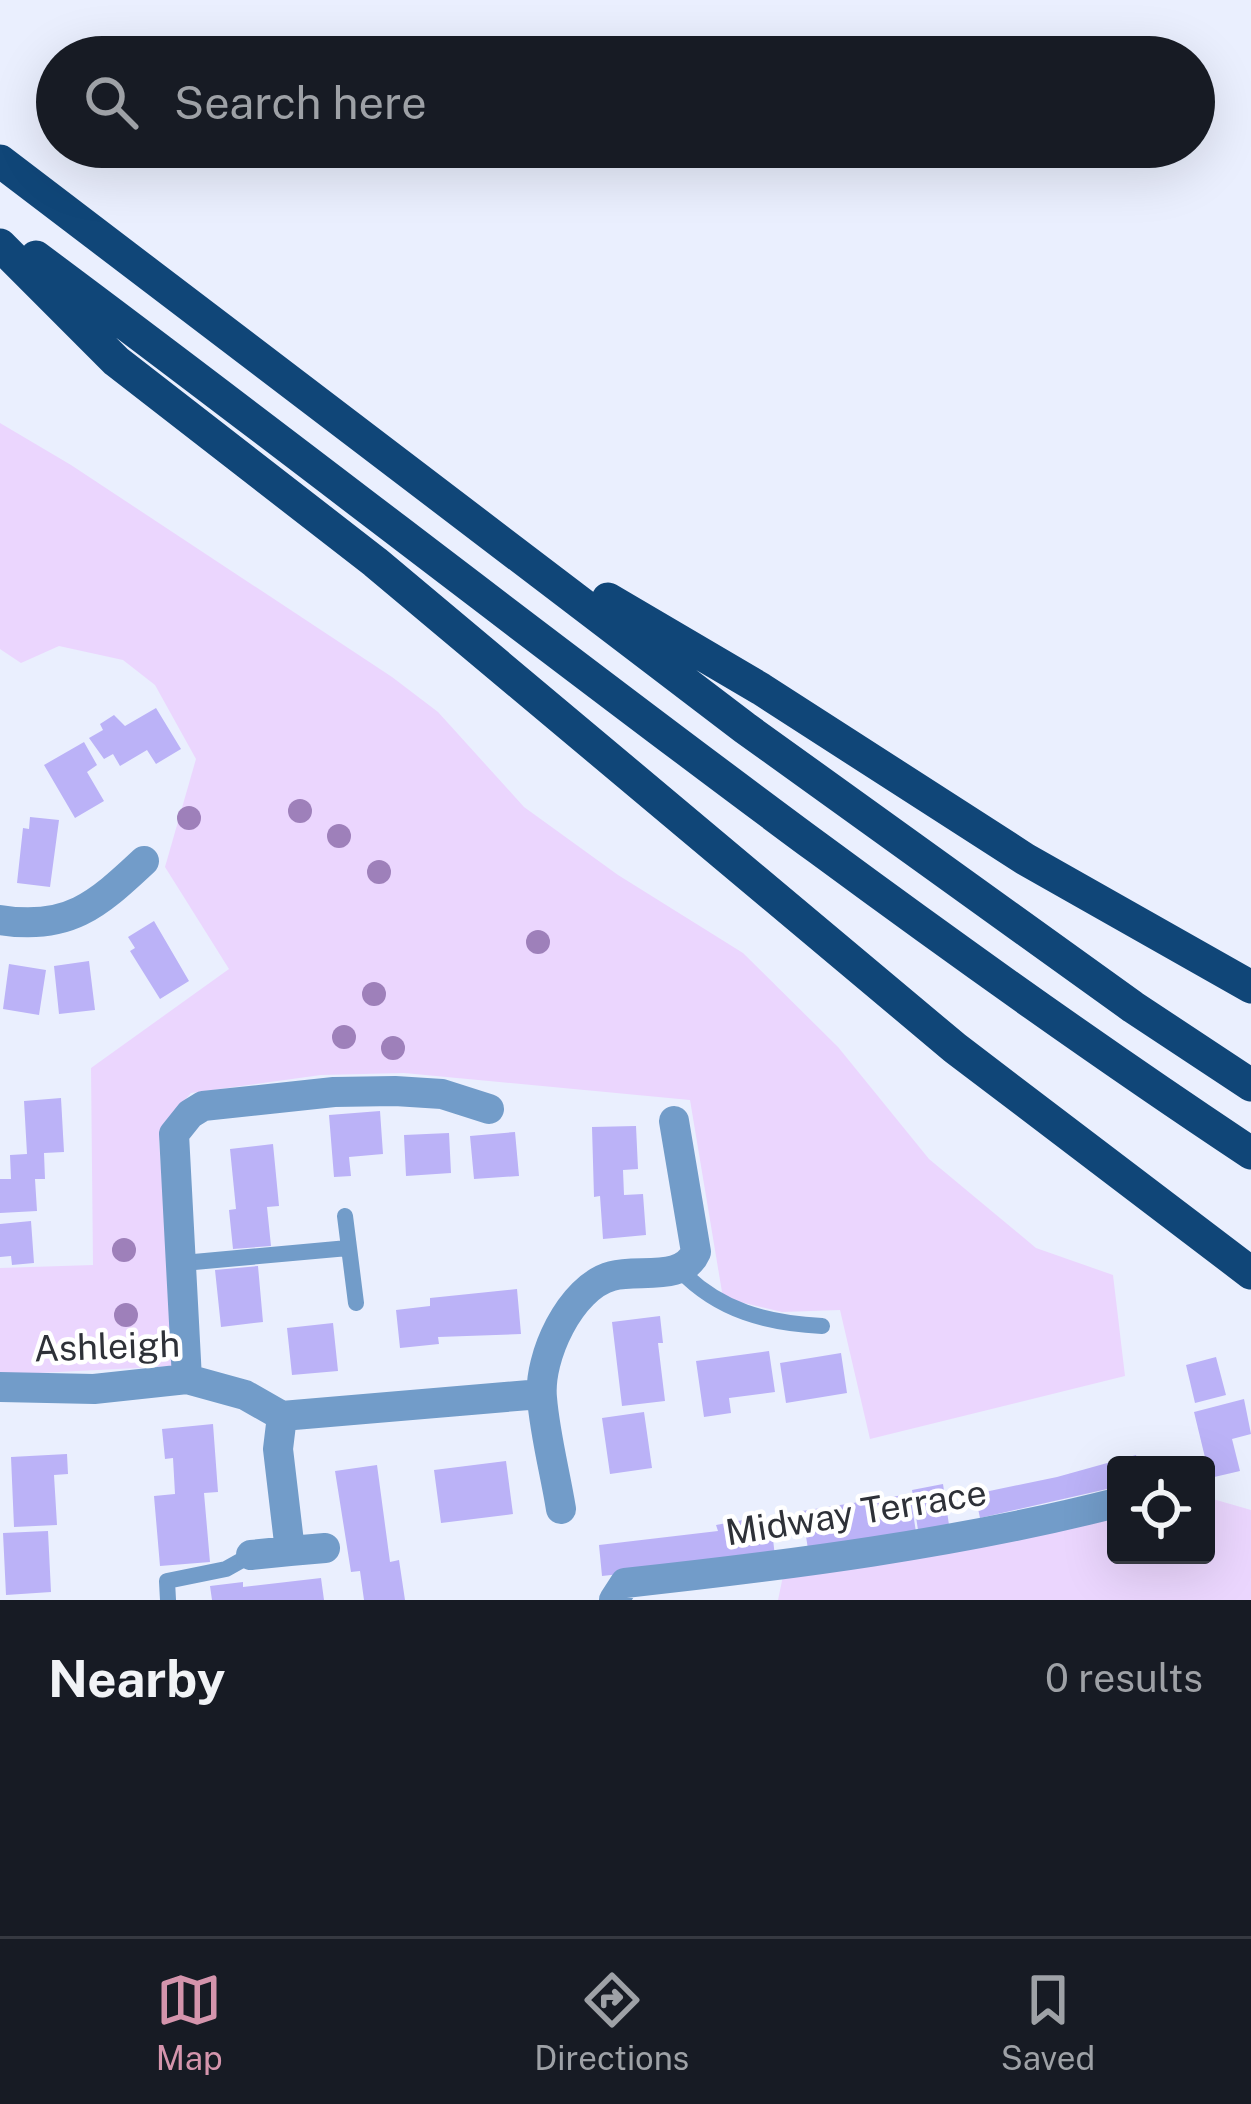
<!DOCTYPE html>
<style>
:root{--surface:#171b24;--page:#20242c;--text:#f1f3f6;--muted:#9ea1a6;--line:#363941;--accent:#d494ac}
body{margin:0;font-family:"Public Sans",sans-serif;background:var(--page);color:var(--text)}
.controls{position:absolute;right:36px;bottom:36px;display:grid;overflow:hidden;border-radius:12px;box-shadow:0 12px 48px #0002}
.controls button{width:108px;height:108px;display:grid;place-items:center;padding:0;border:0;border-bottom:3px solid var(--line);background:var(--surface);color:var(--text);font:60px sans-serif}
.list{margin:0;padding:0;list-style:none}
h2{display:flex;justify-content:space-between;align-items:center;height:156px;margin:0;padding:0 48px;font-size:51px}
h2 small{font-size:39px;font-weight:400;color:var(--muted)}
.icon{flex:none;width:66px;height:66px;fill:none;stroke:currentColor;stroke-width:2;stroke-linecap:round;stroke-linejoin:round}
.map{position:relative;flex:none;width:1251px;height:1600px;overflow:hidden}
.search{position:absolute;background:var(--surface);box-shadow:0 12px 48px #0002;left:36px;right:36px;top:36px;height:132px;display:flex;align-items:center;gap:30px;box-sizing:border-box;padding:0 42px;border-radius:66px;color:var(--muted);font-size:45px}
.sheet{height:336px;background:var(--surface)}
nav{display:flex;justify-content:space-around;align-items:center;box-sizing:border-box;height:168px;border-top:3px solid var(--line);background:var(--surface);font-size:33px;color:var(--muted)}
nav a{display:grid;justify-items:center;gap:6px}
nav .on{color:var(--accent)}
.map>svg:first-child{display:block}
.green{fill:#ebd6fe}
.building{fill:#bbb2f7}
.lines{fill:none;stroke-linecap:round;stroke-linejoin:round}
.service{stroke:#729cc9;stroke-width:16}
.minor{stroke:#729cc9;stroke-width:30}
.trunk{stroke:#104678;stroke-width:33}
.tree{fill:#9e80ba}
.labels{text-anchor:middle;stroke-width:9;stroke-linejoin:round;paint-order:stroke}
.street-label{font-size:36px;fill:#2e3138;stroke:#fff}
</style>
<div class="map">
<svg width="1251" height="1600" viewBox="0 0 1251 1600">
<rect width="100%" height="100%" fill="#eaeffe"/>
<!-- green -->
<path class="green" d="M 0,423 L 71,465 L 392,677 L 438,712 L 524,807 L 618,875 L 743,953 L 838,1047 L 929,1159 L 1036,1248 L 1113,1275 L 1125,1376 L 870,1439 L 840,1310 L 782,1312 L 723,1298 L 690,1100 L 404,1073 L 321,1075 L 191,1093 L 170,1117 L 159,1141 L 176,1366 L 0,1375 L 0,1268 L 93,1265 L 91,1068 L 229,969 L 165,867 L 196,759 L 155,685 L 123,660 L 59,646 L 21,663 L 0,649 Z
M 1206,1497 L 1251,1510 L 1251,1600 L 778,1600 L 783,1576 L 1116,1514 L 1116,1555 L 1206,1555 Z"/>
<!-- building -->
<path class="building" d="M 156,708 L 181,749 L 156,764 L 147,750 L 120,766 L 113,754 L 104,759 L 89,738 L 103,730 L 100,724 L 114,715 L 125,726 Z
M 84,742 L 97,765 L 87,772 L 104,801 L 75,818 L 44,765 Z
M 30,817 L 59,820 L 50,887 L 17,883 L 23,828 L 29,829 Z
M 154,921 L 189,981 L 160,999 L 130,951 L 135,948 L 128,937 Z
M 89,961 L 95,1010 L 59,1014 L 54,966 Z
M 9,964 L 46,970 L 39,1015 L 3,1009 Z
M 61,1098 L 64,1152 L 44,1153 L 45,1179 L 35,1179 L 37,1211 L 0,1213 L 0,1179 L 11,1179 L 10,1155 L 27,1154 L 24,1101 Z
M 380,1111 L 383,1154 L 349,1157 L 351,1176 L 334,1177 L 329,1115 Z
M 636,1126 L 638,1169 L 623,1170 L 624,1195 L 643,1194 L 646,1235 L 603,1239 L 600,1196 L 594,1197 L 592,1127 Z
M 515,1132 L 519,1176 L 474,1179 L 470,1136 Z
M 449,1133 L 451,1173 L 406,1176 L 404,1135 Z
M 273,1144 L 279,1206 L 267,1207 L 271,1246 L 233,1249 L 229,1210 L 236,1209 L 230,1149 Z
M 31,1221 L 34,1263 L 12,1265 L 11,1256 L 0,1257 L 0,1224 Z
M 258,1266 L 263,1322 L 221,1327 L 215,1270 Z
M 517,1289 L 521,1334 L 438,1337 L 439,1344 L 400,1348 L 396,1310 L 430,1306 L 430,1298 Z
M 660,1316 L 663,1343 L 658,1343 L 665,1401 L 622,1406 L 612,1322 Z
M 333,1323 L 338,1371 L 292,1375 L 287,1328 Z
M 769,1351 L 775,1392 L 729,1398 L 731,1413 L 704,1417 L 696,1361 Z
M 841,1353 L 847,1393 L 786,1403 L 780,1363 Z
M 1216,1357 L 1226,1395 L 1195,1403 L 1186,1365 Z
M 1244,1399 L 1251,1434 L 1232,1439 L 1240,1471 L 1210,1478 L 1194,1412 Z
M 644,1412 L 652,1468 L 610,1474 L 602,1418 Z
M 213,1424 L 218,1492 L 204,1493 L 210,1562 L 160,1566 L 154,1496 L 175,1494 L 173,1458 L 165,1459 L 162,1429 Z
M 67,1454 L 68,1474 L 54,1475 L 57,1525 L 14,1527 L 11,1457 Z
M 1136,1455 L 1139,1465 L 1116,1465 L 1116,1487 L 980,1518 L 975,1494 L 1057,1477 Z
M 506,1461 L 513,1514 L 441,1523 L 434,1470 Z
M 377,1465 L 390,1562 L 399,1560 L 405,1600 L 364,1600 L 360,1571 L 351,1572 L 335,1471 Z
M 943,1484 L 949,1525 L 918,1530 L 912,1490 Z
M 910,1494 L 916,1532 L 808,1549 L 802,1511 Z
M 743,1520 L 745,1533 L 772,1530 L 775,1557 L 602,1576 L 599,1545 L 718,1531 L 716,1525 Z
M 48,1531 L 51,1592 L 6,1595 L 3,1533 Z
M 321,1578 L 324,1600 L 212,1600 L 210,1586 L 243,1582 L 243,1587 Z"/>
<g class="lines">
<!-- service -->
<path class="service" d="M 345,1216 L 356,1303
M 183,1263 L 348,1248
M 680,1270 C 719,1311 767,1323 822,1326
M 168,1600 L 167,1581 L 226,1569 L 251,1555"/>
<!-- minor -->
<path class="minor" d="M 0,920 C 68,931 97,905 144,861
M 187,1379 L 174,1134 L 190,1114 L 203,1106 L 334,1092 L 395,1091 L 442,1094 L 489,1109
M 0,1387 L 94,1389 L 187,1379 L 245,1395 L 282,1416 L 541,1394
M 282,1416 L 278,1449 L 290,1551 L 325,1548
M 561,1509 C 555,1472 545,1435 542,1398 C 538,1358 570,1287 612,1276 C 640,1269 683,1282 696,1252 L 674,1121
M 251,1555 L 290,1551
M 614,1600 L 625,1583 C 790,1565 955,1544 1116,1503"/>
<!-- trunk -->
<path class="trunk" d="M 0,161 L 745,728 L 1133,1007 L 1251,1085
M 0,245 L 116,361 L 375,562 L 955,1048 L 1251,1273
M 36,257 C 439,557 832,875 1251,1153
M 608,599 L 761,689 L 1025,859 L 1251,987"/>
</g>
<!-- trees -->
<g class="tree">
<circle cx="300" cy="811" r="12"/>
<circle cx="189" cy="818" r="12"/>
<circle cx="339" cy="836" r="12"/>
<circle cx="379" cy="872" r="12"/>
<circle cx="538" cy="942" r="12"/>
<circle cx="374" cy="994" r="12"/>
<circle cx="344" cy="1037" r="12"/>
<circle cx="393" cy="1048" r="12"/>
<circle cx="124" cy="1250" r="12"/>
<circle cx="126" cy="1315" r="12"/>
</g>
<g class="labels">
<!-- street labels -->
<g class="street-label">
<text transform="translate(107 1346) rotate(-2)" y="13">Ashleigh</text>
<text transform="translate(856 1512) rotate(-9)" y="13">Midway Terrace</text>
</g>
</g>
</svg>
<div class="controls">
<button><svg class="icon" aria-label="locate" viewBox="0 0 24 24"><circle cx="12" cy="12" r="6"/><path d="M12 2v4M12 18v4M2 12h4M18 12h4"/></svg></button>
</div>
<div class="search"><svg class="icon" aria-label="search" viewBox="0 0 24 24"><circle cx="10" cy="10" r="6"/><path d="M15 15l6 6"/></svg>Search here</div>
</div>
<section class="sheet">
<h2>Nearby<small>0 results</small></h2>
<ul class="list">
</ul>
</section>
<nav>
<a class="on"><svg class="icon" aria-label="map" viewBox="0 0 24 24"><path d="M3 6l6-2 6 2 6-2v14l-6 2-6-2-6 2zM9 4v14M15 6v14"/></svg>Map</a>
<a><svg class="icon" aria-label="directions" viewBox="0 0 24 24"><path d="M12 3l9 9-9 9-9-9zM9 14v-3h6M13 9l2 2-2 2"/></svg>Directions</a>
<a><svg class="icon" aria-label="saved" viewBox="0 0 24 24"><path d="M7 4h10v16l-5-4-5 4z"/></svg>Saved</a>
</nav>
